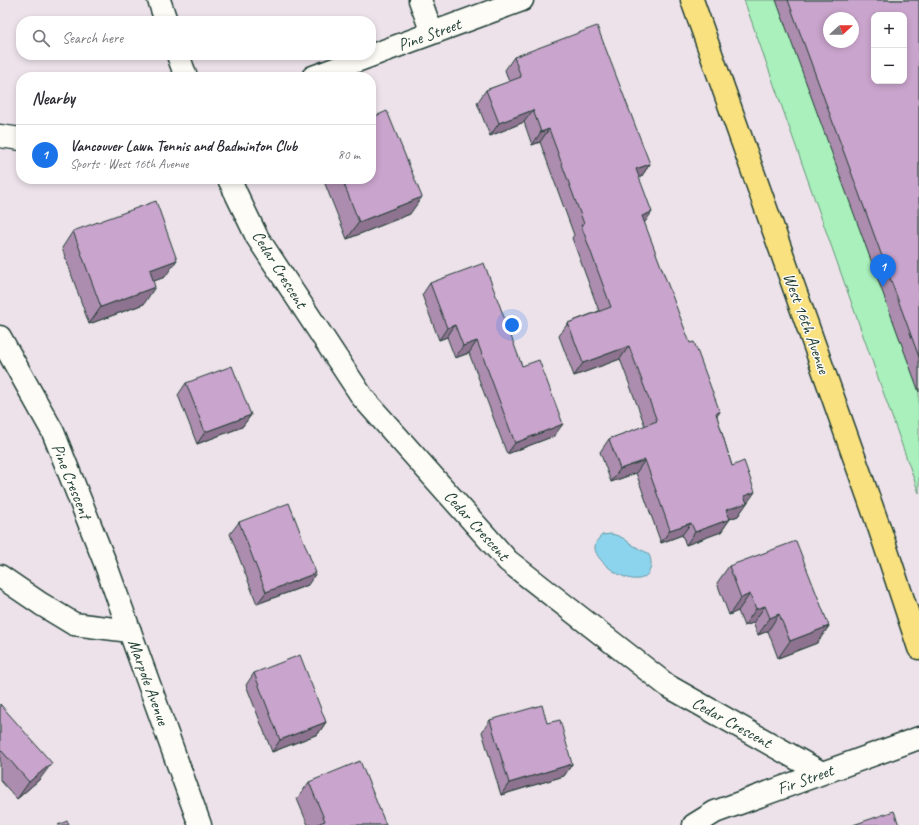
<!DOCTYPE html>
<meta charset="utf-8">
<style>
:root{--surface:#fff;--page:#f2f2f3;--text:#2b2b33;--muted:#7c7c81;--line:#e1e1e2;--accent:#1a73e8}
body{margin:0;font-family:Caveat,sans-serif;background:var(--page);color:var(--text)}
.controls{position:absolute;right:12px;top:12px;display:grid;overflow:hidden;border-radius:8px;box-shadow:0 2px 6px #0003}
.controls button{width:36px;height:36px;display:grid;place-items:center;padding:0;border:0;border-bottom:1px solid var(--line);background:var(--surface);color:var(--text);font:20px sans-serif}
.compass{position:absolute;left:823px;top:12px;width:36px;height:36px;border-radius:50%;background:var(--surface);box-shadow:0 2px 6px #0003;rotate:69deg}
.you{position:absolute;left:512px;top:325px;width:14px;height:14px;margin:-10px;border:3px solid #fff;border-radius:50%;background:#1a73e8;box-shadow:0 0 0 6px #1a73e833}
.badge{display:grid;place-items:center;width:26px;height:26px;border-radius:50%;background:var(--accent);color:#fff;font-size:13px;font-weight:700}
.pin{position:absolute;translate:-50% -33px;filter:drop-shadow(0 1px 2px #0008)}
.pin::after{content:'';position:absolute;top:21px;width:14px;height:12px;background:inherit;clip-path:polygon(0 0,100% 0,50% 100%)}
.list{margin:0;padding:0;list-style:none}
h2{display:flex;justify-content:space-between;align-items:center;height:52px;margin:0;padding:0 16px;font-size:17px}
h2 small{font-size:13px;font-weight:400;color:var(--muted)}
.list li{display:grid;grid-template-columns:26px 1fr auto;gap:12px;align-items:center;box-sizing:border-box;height:60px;padding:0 16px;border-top:1px solid var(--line)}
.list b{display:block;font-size:15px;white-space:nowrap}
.list p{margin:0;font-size:13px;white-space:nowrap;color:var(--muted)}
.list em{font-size:13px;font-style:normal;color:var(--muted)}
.icon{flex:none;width:22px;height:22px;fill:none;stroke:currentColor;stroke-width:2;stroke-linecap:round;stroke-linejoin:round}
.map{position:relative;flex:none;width:919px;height:825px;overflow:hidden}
.search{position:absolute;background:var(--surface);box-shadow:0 2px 6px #0003;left:16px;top:16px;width:360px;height:44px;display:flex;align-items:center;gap:10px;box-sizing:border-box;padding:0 14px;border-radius:16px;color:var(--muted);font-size:15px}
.panel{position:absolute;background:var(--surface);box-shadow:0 2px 6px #0003;left:16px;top:72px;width:360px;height:112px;border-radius:16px}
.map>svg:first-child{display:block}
.green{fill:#a9f0bc;stroke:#649678;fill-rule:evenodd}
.water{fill:#8cd4ed;stroke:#6098a3}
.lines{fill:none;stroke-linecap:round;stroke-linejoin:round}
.minor-casing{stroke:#1f3d34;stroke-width:25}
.major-casing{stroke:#1f3d34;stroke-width:25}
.minor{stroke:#fdfcf7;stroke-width:22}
.major{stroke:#fae180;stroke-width:22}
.wall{fill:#ad8daf;stroke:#1f3d34}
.shaded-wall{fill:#8d738f;stroke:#1f3d34}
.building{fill:#c9a4cc;stroke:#1f3d34;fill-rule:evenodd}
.labels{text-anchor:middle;stroke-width:3;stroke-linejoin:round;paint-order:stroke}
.street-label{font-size:17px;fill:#1f3d34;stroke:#fdfcf7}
</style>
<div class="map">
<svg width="919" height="825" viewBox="0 0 919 825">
<rect width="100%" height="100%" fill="#ede2ea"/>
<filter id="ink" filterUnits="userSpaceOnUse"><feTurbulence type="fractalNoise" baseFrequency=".025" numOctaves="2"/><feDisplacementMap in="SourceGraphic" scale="8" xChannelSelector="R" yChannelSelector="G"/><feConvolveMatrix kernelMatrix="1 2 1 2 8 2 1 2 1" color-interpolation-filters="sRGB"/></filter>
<g filter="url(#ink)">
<!-- green -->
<path class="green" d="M 744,0 L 919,0 L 919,493 ZM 874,15 L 904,15 L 904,81 L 874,81 ZM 829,18 L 853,18 L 853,42 L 829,42 Z"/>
<!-- water -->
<path class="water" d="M 611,534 C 626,537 626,542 638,548 C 640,550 644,551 646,552 C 651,555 651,561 651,566 C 644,598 595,564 595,548 C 595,542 598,539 602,535 Z"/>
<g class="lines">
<defs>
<path id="minor" d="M 159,0 L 166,21
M 420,0 L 432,33
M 178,55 L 186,77
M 313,77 L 522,0
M 0,136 L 21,139
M 229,179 L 257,237 L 363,398 L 508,561 L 668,686 L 822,773
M 0,337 L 53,432 L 104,560 L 200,825
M 0,576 L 41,604 L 74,624 L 130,631
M 694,825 L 715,812 L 919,738"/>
<path id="major" d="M 692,0 L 880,530 L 919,648"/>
</defs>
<!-- minor casing -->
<use href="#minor" class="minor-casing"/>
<!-- major casing -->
<use href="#major" class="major-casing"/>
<!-- minor -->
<use href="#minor" class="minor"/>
<!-- major -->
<use href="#major" class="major"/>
</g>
<!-- wall -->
<path class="wall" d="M 776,0 L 919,0 L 919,392 Z
M 514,57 L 650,164 L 641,177 L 639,178 L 644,223 L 717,417 L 732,466 L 746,504 L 745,505 L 738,516 L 730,519 L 721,532 L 686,545 L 682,535 L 661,543 L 636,473 L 611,482 L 600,452 L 609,439 L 645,426 L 620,359 L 574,376 L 559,336 L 568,323 L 599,311 L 572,238 L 574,235 L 540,142 L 532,145 L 524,122 L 490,136 L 477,103 L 486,90 L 509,82 L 505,70 Z
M 323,179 L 371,179 L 410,214 L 347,239 Z
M 73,231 L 165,277 L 153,281 L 144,304 L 89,324 L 62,248 Z
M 430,283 L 522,366 L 554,436 L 507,454 L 469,353 L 455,358 L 447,337 L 439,340 L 422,295 Z
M 186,383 L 251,415 L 242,427 L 197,444 L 178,395 Z
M 239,522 L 308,585 L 257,604 L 230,534 Z
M 729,566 L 829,626 L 817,643 L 778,658 L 768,631 L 758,635 L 753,623 L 744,626 L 738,611 L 729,615 L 717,583 Z
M 254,673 L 326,722 L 318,734 L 272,752 L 246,685 Z
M 0,704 L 40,779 L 17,799 L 0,780 Z
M 490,720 L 547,723 L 572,764 L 564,776 L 501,795 L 482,732 Z
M 309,782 L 386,825 L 308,825 L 297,799 Z"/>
<!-- shaded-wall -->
<path class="shaded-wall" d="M 533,110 L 524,122 L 490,136 L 499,123 Z
M 549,129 L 540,142 L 532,145 L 541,132 Z
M 650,164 L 641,177 L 627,182 L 636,169 Z
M 422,197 L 410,214 L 347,239 L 359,222 Z
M 652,212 L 643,225 L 642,216 Z
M 177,260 L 165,277 L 138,287 L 150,270 Z
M 155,287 L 144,304 L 89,324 L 101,307 Z
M 455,325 L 447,337 L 439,340 L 447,328 Z
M 477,341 L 469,353 L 455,358 L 463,346 Z
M 629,346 L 620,359 L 574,376 L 583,363 Z
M 720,412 L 711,424 L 716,413 Z
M 251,415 L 242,427 L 197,444 L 205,432 Z
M 563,424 L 554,436 L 507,454 L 515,443 Z
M 645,460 L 636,473 L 611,482 L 620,469 Z
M 755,492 L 738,516 L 717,523 L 726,510 L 744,496 Z
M 730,519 L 721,532 L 686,545 L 695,532 Z
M 691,523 L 682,535 L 661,543 L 670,530 Z
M 316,573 L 308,585 L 257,604 L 266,592 Z
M 750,594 L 738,611 L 729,615 L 741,598 Z
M 765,606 L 753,623 L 744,626 L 756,609 Z
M 779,614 L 768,631 L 758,635 L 770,618 Z
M 829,626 L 817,643 L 778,658 L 790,641 Z
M 326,722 L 318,734 L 272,752 L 280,740 Z
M 52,763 L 40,779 L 17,799 L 29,782 Z
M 572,764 L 564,776 L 501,795 L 509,783 Z"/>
<!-- building -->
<path class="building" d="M 788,0 L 919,0 L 919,357 ZM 874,15 L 904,15 L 904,81 L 874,81 ZM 829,18 L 853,18 L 853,42 L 829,42 Z
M 597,26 L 650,164 L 636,169 L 652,212 L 642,216 L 690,343 L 694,342 L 720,412 L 716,413 L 732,466 L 744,461 L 755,492 L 744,496 L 747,503 L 726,510 L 730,519 L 695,532 L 691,523 L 670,530 L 645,460 L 620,469 L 609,439 L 657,421 L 629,346 L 583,363 L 568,323 L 611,307 L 581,225 L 584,224 L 549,129 L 541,132 L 533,110 L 499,123 L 486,90 L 521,77 L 514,57 Z
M 387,111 L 422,197 L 359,222 L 342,179 L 371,179 L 371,118 Z
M 156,201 L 177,260 L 150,270 L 155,287 L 101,307 L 73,231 Z
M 484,263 L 522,366 L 539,360 L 563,424 L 515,443 L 477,341 L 463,346 L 455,325 L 447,328 L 430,283 Z
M 232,366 L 251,415 L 205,432 L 186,383 Z
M 289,503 L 316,573 L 266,592 L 239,522 Z
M 796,541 L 829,626 L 790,641 L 779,614 L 770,618 L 765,606 L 756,609 L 750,594 L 741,598 L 729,566 Z
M 300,655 L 326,722 L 280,740 L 254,673 Z
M 0,704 L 52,763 L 29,782 L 0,749 Z
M 542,705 L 547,723 L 560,720 L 572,764 L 509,783 L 490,720 Z
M 360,761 L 386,825 L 315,825 L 325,821 L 309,782 Z
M 894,811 L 899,825 L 853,825 Z
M 67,821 L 69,825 L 58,825 Z"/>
</g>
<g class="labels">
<!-- street labels -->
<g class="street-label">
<text transform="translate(429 34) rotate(-20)" y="6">Pine Street</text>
<text transform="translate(280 269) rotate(58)" y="6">Cedar Crescent</text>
<text transform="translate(807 323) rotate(70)" y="6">West 16th Avenue</text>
<text transform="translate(72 481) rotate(68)" y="6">Pine Crescent</text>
<text transform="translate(477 525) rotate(48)" y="6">Cedar Crescent</text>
<text transform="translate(149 682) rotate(70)" y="6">Marpole Avenue</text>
<text transform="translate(732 722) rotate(29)" y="6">Cedar Crescent</text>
<text transform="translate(805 779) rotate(-20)" y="6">Fir Street</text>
</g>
</g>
</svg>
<div class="controls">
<button>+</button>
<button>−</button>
</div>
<svg class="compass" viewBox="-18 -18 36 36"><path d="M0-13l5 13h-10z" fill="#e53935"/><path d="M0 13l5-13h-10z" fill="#7c7c81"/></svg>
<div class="you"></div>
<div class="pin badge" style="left:883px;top:287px">1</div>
<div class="search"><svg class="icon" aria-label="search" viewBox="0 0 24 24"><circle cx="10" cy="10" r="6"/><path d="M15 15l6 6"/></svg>Search here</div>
<section class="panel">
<h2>Nearby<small></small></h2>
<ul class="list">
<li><span class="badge">1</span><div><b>Vancouver Lawn Tennis and Badminton Club</b><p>Sports · West 16th Avenue</p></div><em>80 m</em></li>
</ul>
</section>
</div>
